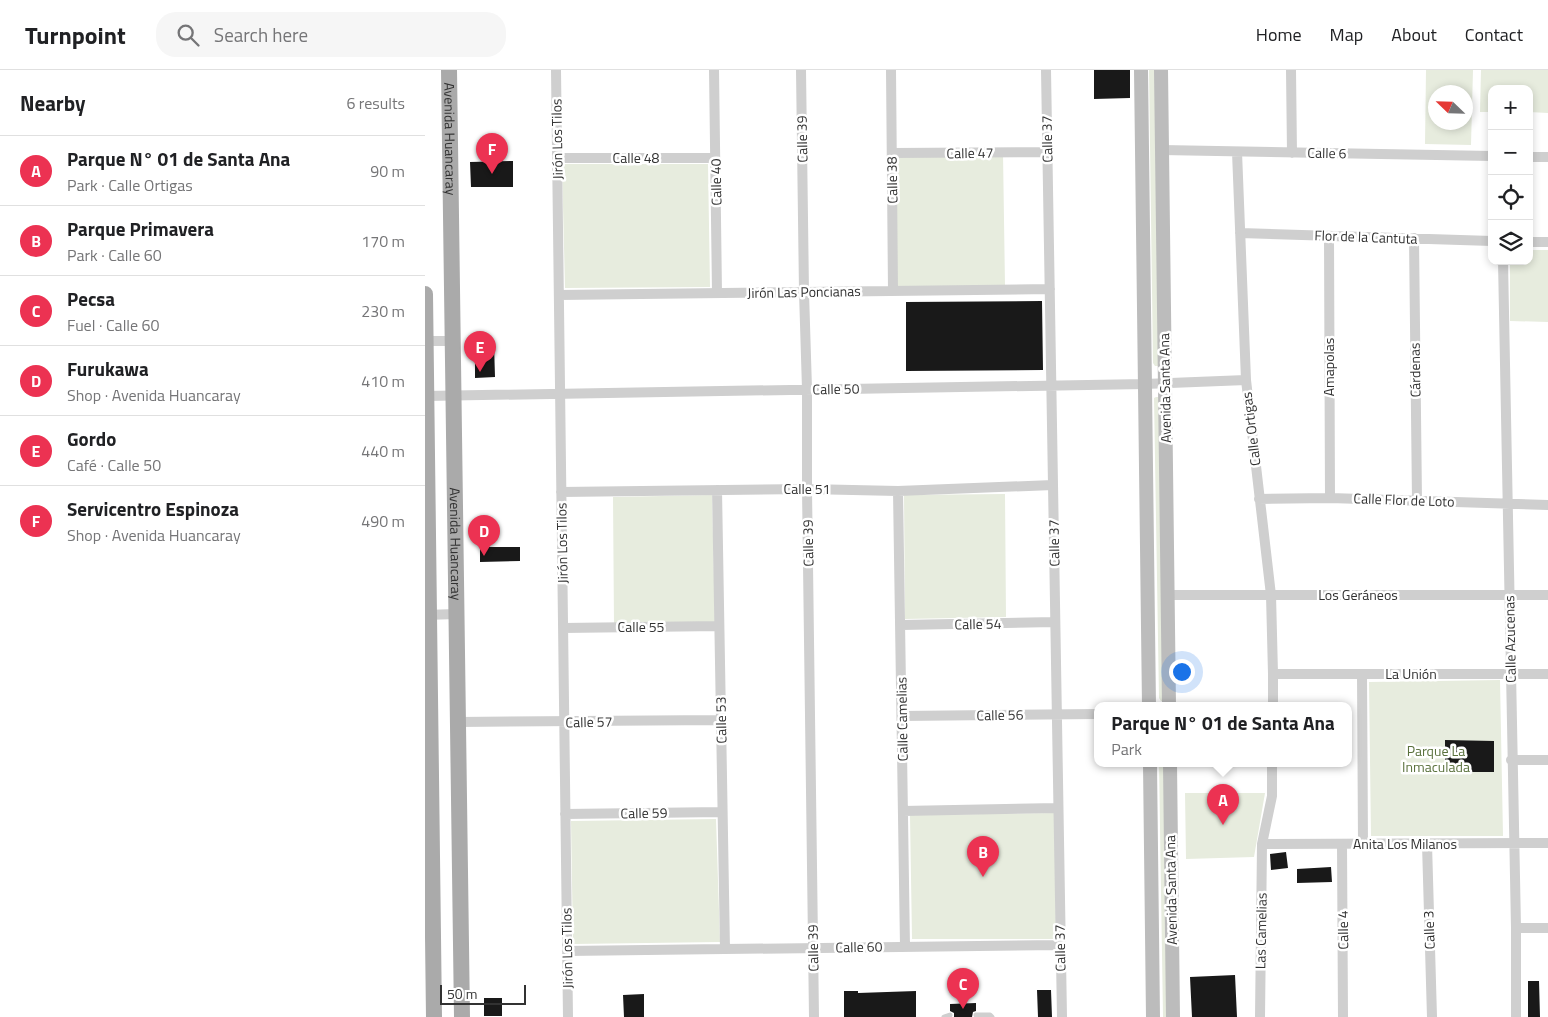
<!DOCTYPE html>
<meta charset="utf-8">
<style>
:root{--surface:#fff;--page:#f6f6f6;--text:#202124;--muted:#757577;--line:#e0e0e0;--accent:#ec3252}
body{margin:0;font-family:"Titillium Web",sans-serif;background:var(--page);color:var(--text)}
.controls{position:absolute;right:15px;top:15px;display:grid;overflow:hidden;border-radius:10px;box-shadow:0 2px 8px #0003}
.controls button{width:45px;height:45px;display:grid;place-items:center;padding:0;border:0;border-bottom:1px solid var(--line);background:var(--surface);color:var(--text);font:25px sans-serif}
.compass{position:absolute;left:1003px;top:15px;width:45px;height:45px;border-radius:50%;background:var(--surface);box-shadow:0 2px 8px #0003;rotate:293deg}
.scale{position:absolute;left:15px;bottom:12px;width:86px;box-sizing:border-box;padding-left:5px;border:2px solid #323232;border-top:0;font-size:14px;line-height:18px;white-space:nowrap;color:#323232;-webkit-text-stroke:4px #fff;paint-order:stroke}
.you{position:absolute;left:756px;top:601px;width:18px;height:18px;margin:-12px;border:4px solid #fff;border-radius:50%;background:#1a73e8;box-shadow:0 0 0 8px #1a73e833}
.badge{display:grid;place-items:center;width:32px;height:32px;border-radius:50%;background:var(--accent);color:#fff;font-size:16px;font-weight:700}
.pin{position:absolute;translate:-50% -41px;filter:drop-shadow(0 1px 2px #0008)}
.pin::after{content:'';position:absolute;top:26px;width:18px;height:15px;background:inherit;clip-path:polygon(0 0,100% 0,50% 100%)}
.popup{position:absolute;left:669px;top:632px;width:258px;height:65px;box-sizing:border-box;display:grid;place-content:center;border-radius:10px;background:var(--surface);filter:drop-shadow(0 1px 4px #0005);font-size:16px;white-space:nowrap;color:var(--muted)}
.popup b{font-size:19px;color:var(--text)}
.popup::after{content:'';position:absolute;left:50%;top:100%;margin-left:-10px;border:10px solid transparent;border-top-color:var(--surface)}
.list{margin:0;padding:0;list-style:none}
h2{display:flex;justify-content:space-between;align-items:center;height:65px;margin:0;padding:0 20px;font-size:21px}
h2 small{font-size:16px;font-weight:400;color:var(--muted)}
.list li{display:grid;grid-template-columns:32px 1fr auto;gap:15px;align-items:center;box-sizing:border-box;height:70px;padding:0 20px;border-top:1px solid var(--line)}
.list b{display:block;font-size:19px;white-space:nowrap}
.list p{margin:0;font-size:16px;white-space:nowrap;color:var(--muted)}
.list em{font-size:16px;font-style:normal;color:var(--muted)}
.icon{flex:none;width:28px;height:28px;fill:none;stroke:currentColor;stroke-width:2;stroke-linecap:round;stroke-linejoin:round}
.map{position:relative;flex:none;width:1123px;height:947px;overflow:hidden}
header{display:flex;align-items:center;gap:30px;box-sizing:border-box;height:70px;padding:0 25px;background:var(--surface);border-bottom:1px solid var(--line)}
header strong{font-size:24px}
nav{display:flex;gap:28px;margin-inline-start:auto;font-size:18px}
.search{width:350px;height:45px;background:var(--page);display:flex;align-items:center;gap:12px;box-sizing:border-box;padding:0 18px;border-radius:20px;color:var(--muted);font-size:19px}
main{display:flex}
aside{flex:1;background:var(--surface)}
.map>svg:first-child{display:block}
.green{fill:#e7ecde;fill-rule:evenodd}
.building{fill:#191919}
.lines{fill:none;stroke-linecap:round;stroke-linejoin:round}
.lane{stroke:#cfcfcf;stroke-width:5}
.street{stroke:#cfcfcf;stroke-width:10}
.secondary{stroke:#bcbcbc;stroke-width:14}
.primary{stroke:#aaa;stroke-width:16}
.labels{text-anchor:middle;stroke-width:5;stroke-linejoin:round;paint-order:stroke}
.street-label{font-size:14px;fill:#323232;stroke:#fff}
.park-label{font-size:14px;fill:#5a713d;stroke:#fff}
</style>
<header>
<strong>Turnpoint</strong>
<div class="search"><svg class="icon" aria-label="search" viewBox="0 0 24 24"><circle cx="10" cy="10" r="6"/><path d="M15 15l6 6"/></svg>Search here</div>
<nav><a>Home</a><a>Map</a><a>About</a><a>Contact</a></nav>
</header>
<main>
<aside>
<h2>Nearby<small>6 results</small></h2>
<ul class="list">
<li><span class="badge">A</span><div><b>Parque N° 01 de Santa Ana</b><p>Park · Calle Ortigas</p></div><em>90 m</em></li>
<li><span class="badge">B</span><div><b>Parque Primavera</b><p>Park · Calle 60</p></div><em>170 m</em></li>
<li><span class="badge">C</span><div><b>Pecsa</b><p>Fuel · Calle 60</p></div><em>230 m</em></li>
<li><span class="badge">D</span><div><b>Furukawa</b><p>Shop · Avenida Huancaray</p></div><em>410 m</em></li>
<li><span class="badge">E</span><div><b>Gordo</b><p>Café · Calle 50</p></div><em>440 m</em></li>
<li><span class="badge">F</span><div><b>Servicentro Espinoza</b><p>Shop · Avenida Huancaray</p></div><em>490 m</em></li>
</ul>
</aside>
<div class="map">
<svg width="1123" height="947" viewBox="0 0 1123 947">
<rect width="100%" height="100%" fill="#fff"/>
<!-- green -->
<path class="green" d="M 724,0 L 732,0 L 734,296 L 730,296 L 728,293 Z
M 1001,0 L 1048,0 L 1046,75 L 1000,74 ZM 1040,22 L 1040,52 L 1011,52 L 1011,22 Z
M 1056,0 L 1123,0 L 1123,43 L 1104,42 L 1104,19 L 1067,19 L 1067,42 L 1055,42 Z
M 578,83 L 580,216 L 471,218 L 472,84 Z
M 137,94 L 283,94 L 285,217 L 140,218 Z
M 1104,180 L 1123,180 L 1123,252 L 1085,251 L 1085,191 L 1104,191 Z
M 731,327 L 736,327 L 740,631 L 736,631 L 734,628 L 729,328 Z
M 580,424 L 581,547 L 480,549 L 479,425 Z
M 287,425 L 290,552 L 189,554 L 188,427 Z
M 1075,610 L 1078,766 L 946,766 L 944,612 Z
M 734,694 L 743,694 L 746,947 L 738,947 Z
M 760,723 L 840,723 L 829,787 L 761,789 Z
M 630,743 L 631,869 L 487,869 L 485,745 Z
M 291,749 L 295,872 L 148,874 L 146,751 Z"/>
<!-- building -->
<path class="building" d="M 669,0 L 705,0 L 705,28 L 669,29 Z
M 88,91 L 88,117 L 46,117 L 45,92 Z
M 617,231 L 618,300 L 481,301 L 481,232 Z
M 50,274 L 69,274 L 70,307 L 50,308 Z
M 55,477 L 95,477 L 95,491 L 55,492 Z
M 1020,670 L 1069,671 L 1069,702 L 1020,702 Z
M 861,782 L 863,798 L 846,800 L 845,784 Z
M 906,797 L 907,812 L 872,813 L 872,799 Z
M 810,905 L 812,947 L 767,947 L 765,907 Z
M 1103,911 L 1114,911 L 1115,947 L 1103,947 Z
M 612,920 L 626,920 L 627,947 L 613,947 Z
M 419,921 L 433,921 L 433,923 L 491,921 L 491,947 L 419,947 Z
M 219,924 L 219,947 L 199,947 L 198,925 Z
M 59,928 L 77,928 L 77,946 L 59,946 Z
M 551,933 L 551,941 L 548,942 L 547,947 L 529,947 L 529,943 L 525,941 L 525,934 Z"/>
<g class="lines">
<!-- lane -->
<path class="lane" d="M 551,945 L 565,945 L 567,947
M 519,947 L 525,945"/>
<!-- street -->
<path class="street" d="M 131,0 L 143,947
M 289,0 L 292,223
M 376,0 L 379,222 L 382,319 L 382,419 L 389,947
M 466,0 L 468,221
M 621,0 L 637,947
M 866,0 L 867,83
M 737,80 L 1067,86
M 812,82 L 821,310 L 846,525 L 848,604 L 848,636
M 467,83 L 623,82
M 1104,87 L 1123,87
M 132,88 L 290,88
M 815,163 L 1067,171
M 904,166 L 905,428
M 989,168 L 992,431
M 1104,172 L 1123,172
M 1078,191 L 1091,858 L 1091,947
M 134,225 L 625,219
M 0,271 L 28,271
M 1,326 L 720,314 L 821,310
M 292,420 L 300,879
M 473,421 L 480,877
M 136,422 L 382,419 L 473,421 L 628,415
M 834,429 L 905,428 L 1123,435
M 743,525 L 1123,525
M 0,545 L 31,544
M 476,555 L 630,552
M 138,558 L 294,556
M 848,604 L 1123,604
M 937,604 L 938,774
M 477,646 L 673,644
M 33,652 L 296,650
M 1086,690 L 1123,690
M 478,741 L 633,738
M 140,744 L 297,742
M 837,774 L 1123,773
M 917,774 L 918,947
M 1002,774 L 1007,947
M 1091,858 L 1123,858
M 142,881 L 635,875
M 835,947 L 837,774 L 847,726 L 847,694"/>
<!-- secondary -->
<path class="secondary" d="M 716,0 L 724,636
M 736,0 L 744,636
M 725,694 L 728,947
M 745,694 L 748,947"/>
<!-- primary -->
<g class="primary">
<path id="s1" d="M 24,0 L 37,947"/>
<path d="M 0,224 L 9,947"/>
</g>
</g>
<g class="labels">
<!-- street labels -->
<g class="street-label">
<text dy="5" stroke="none"><textPath href="#s1" startOffset="69">Avenida Huancaray</textPath></text>
<text transform="translate(132 69) rotate(-91)" y="5">Jirón Los Tilos</text>
<text transform="translate(377 69) rotate(-91)" y="5">Calle 39</text>
<text transform="translate(622 69) rotate(-91)" y="5">Calle 37</text>
<text transform="translate(545 83) rotate(-1)" y="5">Calle 47</text>
<text transform="translate(902 83) rotate(1)" y="5">Calle 6</text>
<text x="211" y="93">Calle 48</text>
<text transform="translate(467 110) rotate(-91)" y="5">Calle 38</text>
<text transform="translate(291 112) rotate(-91)" y="5">Calle 40</text>
<text transform="translate(941 167) rotate(2)" y="5">Flor de la Cantuta</text>
<text transform="translate(379 222) rotate(-1)" y="5">Jirón Las Poncianas</text>
<text transform="translate(904 297) rotate(-90)" y="5">Amapolas</text>
<text transform="translate(990 300) rotate(-91)" y="5">Cárdenas</text>
<text transform="translate(740 318) rotate(-91)" y="5">Avenida Santa Ana</text>
<text transform="translate(411 319) rotate(-1)" y="5">Calle 50</text>
<text transform="translate(826 359) rotate(-97)" y="5">Calle Ortigas</text>
<text x="382" y="424">Calle 51</text>
<text transform="translate(979 430) rotate(2)" y="5">Calle Flor de Loto</text>
<text transform="translate(137 473) rotate(-91)" y="5">Jirón Los Tilos</text>
<text transform="translate(383 473) rotate(-91)" y="5">Calle 39</text>
<text transform="translate(629 473) rotate(-91)" y="5">Calle 37</text>
<text dy="5" stroke="none"><textPath href="#s1" startOffset="474">Avenida Huancaray</textPath></text>
<text x="933" y="530">Los Geráneos</text>
<text transform="translate(553 554) rotate(-1)" y="5">Calle 54</text>
<text x="216" y="562">Calle 55</text>
<text transform="translate(1085 569) rotate(-91)" y="5">Calle Azucenas</text>
<text x="986" y="609">La Unión</text>
<text transform="translate(575 645) rotate(-1)" y="5">Calle 56</text>
<text transform="translate(477 649) rotate(-91)" y="5">Calle Camelias</text>
<text transform="translate(296 650) rotate(-91)" y="5">Calle 53</text>
<text transform="translate(164 652) rotate(-1)" y="5">Calle 57</text>
<text transform="translate(219 743) rotate(-1)" y="5">Calle 59</text>
<text x="980" y="779">Anita Los Milanos</text>
<text transform="translate(746 820) rotate(-91)" y="5">Avenida Santa Ana</text>
<text transform="translate(918 860) rotate(-91)" y="5">Calle 4</text>
<text transform="translate(1004 860) rotate(-92)" y="5">Calle 3</text>
<text transform="translate(836 861) rotate(-89)" y="5">Las Camelias</text>
<text transform="translate(434 877) rotate(-1)" y="5">Calle 60</text>
<text transform="translate(142 878) rotate(-91)" y="5">Jirón Los Tilos</text>
<text transform="translate(388 878) rotate(-91)" y="5">Calle 39</text>
<text transform="translate(635 878) rotate(-91)" y="5">Calle 37</text>
</g>
<!-- park labels -->
<g class="park-label">
<text x="1011" y="686">Parque La<tspan x="1011" dy="16">Inmaculada</tspan></text>
</g>
</g>
</svg>
<div class="controls">
<button>+</button>
<button>−</button>
<button><svg class="icon" aria-label="locate" viewBox="0 0 24 24"><circle cx="12" cy="12" r="6"/><path d="M12 2v4M12 18v4M2 12h4M18 12h4"/></svg></button>
<button><svg class="icon" aria-label="layers" viewBox="0 0 24 24"><path d="M12 4l9 5-9 5-9-5zM3 14l9 5 9-5"/></svg></button>
</div>
<svg class="compass" viewBox="-18 -18 36 36"><path d="M0-13l5 13h-10z" fill="#e53935"/><path d="M0 13l5-13h-10z" fill="#757577"/></svg>
<div class="scale">50 m</div>
<div class="you"></div>
<div class="pin badge" style="left:798px;top:755px">A</div>
<div class="popup"><b>Parque N° 01 de Santa Ana</b>Park</div>
<div class="pin badge" style="left:558px;top:807px">B</div>
<div class="pin badge" style="left:538px;top:939px">C</div>
<div class="pin badge" style="left:59px;top:486px">D</div>
<div class="pin badge" style="left:55px;top:302px">E</div>
<div class="pin badge" style="left:67px;top:104px">F</div>
</div>
</main>
